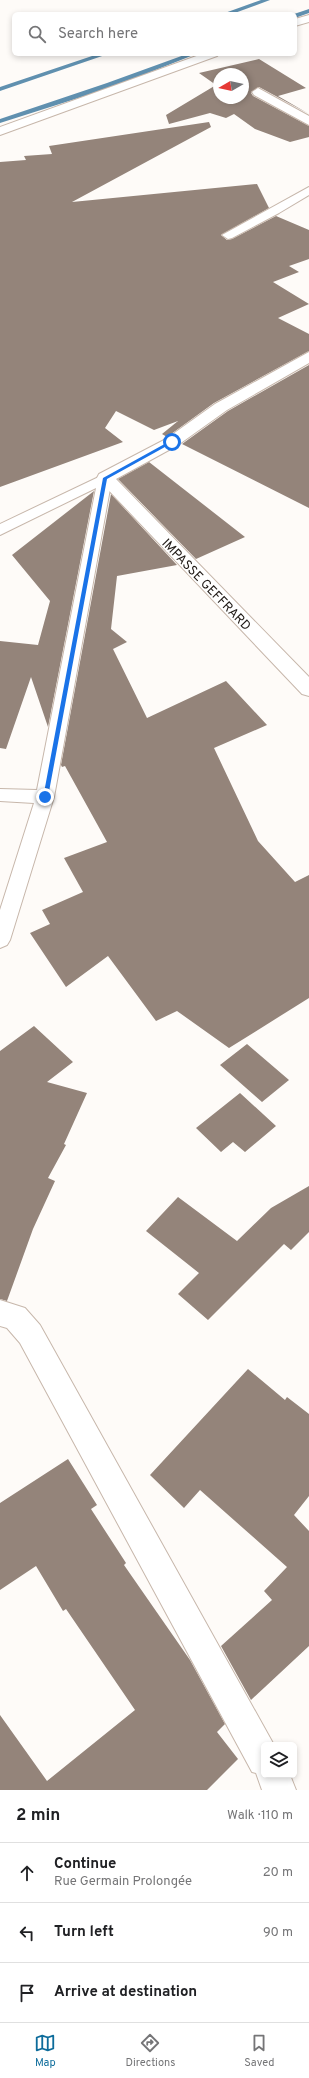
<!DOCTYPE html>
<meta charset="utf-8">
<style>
:root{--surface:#fff;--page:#f2f2f2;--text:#202124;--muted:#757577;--line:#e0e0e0;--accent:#0d6c9b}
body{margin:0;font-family:Overpass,sans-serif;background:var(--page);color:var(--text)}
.controls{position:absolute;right:12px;bottom:12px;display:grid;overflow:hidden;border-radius:6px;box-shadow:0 2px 6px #0003}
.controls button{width:36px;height:36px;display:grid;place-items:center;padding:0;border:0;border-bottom:1px solid var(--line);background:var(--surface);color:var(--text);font:20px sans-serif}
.compass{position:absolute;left:213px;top:68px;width:36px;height:36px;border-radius:50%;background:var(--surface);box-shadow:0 2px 6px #0003;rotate:261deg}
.stop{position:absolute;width:12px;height:12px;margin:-9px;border:3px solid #1a73e8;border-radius:50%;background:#fff}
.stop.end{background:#1a73e8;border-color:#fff;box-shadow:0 1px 4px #0008}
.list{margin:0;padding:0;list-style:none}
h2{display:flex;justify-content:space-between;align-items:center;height:52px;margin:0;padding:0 16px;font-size:17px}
h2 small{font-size:13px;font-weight:400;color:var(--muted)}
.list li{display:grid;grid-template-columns:26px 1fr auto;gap:12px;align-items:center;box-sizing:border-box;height:60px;padding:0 16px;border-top:1px solid var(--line)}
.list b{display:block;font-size:15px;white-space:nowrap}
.list p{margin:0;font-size:13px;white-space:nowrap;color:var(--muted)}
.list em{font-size:13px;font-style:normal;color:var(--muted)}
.icon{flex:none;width:22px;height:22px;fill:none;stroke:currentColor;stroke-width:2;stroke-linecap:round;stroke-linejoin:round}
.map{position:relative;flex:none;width:309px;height:1790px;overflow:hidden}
.search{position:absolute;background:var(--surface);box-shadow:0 2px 6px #0003;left:12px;right:12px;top:12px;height:44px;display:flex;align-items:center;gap:10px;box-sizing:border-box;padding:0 14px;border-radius:6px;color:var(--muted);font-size:15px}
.sheet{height:232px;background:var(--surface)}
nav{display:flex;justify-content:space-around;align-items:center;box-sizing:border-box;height:56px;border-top:1px solid var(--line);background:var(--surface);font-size:11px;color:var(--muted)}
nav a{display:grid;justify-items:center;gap:2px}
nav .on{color:var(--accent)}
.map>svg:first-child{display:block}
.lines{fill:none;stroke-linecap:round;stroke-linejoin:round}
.stream{fill:#6090af;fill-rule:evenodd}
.building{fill:#94847a;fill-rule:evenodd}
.service-casing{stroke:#c7b7ab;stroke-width:2}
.minor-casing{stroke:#c7b7ab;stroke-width:2}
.tertiary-casing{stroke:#c7b7ab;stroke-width:2}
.service{fill:#fff;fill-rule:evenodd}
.minor{fill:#fff;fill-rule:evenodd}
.tertiary{fill:#fff;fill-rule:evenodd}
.route{fill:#1a73e8}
.labels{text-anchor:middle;stroke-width:3;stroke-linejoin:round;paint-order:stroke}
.street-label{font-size:13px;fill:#1e1814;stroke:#fff}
</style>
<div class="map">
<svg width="309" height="1790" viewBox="0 0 309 1790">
<rect width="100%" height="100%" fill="#fefbf8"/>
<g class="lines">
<!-- stream -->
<path class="stream" d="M 261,0 L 270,0 L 232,14 L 222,14 Z
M 309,9 L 309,13 L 295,18 L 294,14 Z
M 98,54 L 108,54 L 0,91 L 0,87 Z
M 187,54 L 196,54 L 113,87 L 0,123 L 0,119 L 107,83 Z"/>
</g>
<!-- building -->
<path class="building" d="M 259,59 L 306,88 L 278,96 L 309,114 L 259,87 L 251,93 L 253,96 L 309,126 L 309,137 L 290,142 L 255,129 L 234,114 L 226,118 L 210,113 L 169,124 L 166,115 L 216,85 L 199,73 ZM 219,74 L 243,74 L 243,98 L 219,98 Z
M 209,122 L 211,127 L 72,202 L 257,184 L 269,208 L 221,235 L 227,240 L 232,239 L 276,216 L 309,230 L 309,259 L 289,266 L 299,272 L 273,282 L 309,304 L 278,318 L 309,334 L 309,351 L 214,403 L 167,437 L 162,434 L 178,421 L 154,430 L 116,411 L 105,428 L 123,442 L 0,487 L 0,162 L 26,160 L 24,156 L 52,154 L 49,146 Z
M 309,365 L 309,508 L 182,444 L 228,411 Z
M 149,462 L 245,537 L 196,559 L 118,479 Z
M 94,491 L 48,727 L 31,677 L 6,749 L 0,748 L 0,641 L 38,645 L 50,601 L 12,555 Z
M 111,494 L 177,565 L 117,576 L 111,629 L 127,642 L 113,649 L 147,718 L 226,681 L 267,725 L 214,748 L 258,841 L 295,882 L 309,875 L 309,998 L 229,1048 L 177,1011 L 156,1021 L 108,956 L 66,987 L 30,933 L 50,924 L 42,910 L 83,892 L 64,858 L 107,842 L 65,766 L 62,767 L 61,765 Z
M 34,1026 L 73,1062 L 47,1082 L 87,1093 L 64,1144 L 66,1145 L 48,1178 L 55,1181 L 33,1229 L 7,1301 L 0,1299 L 0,1051 Z
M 247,1044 L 289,1080 L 262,1102 L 220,1065 Z
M 240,1093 L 276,1126 L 245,1152 L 233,1142 L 221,1152 L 196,1128 Z
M 309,1186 L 309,1232 L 291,1250 L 284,1244 L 208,1320 L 178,1294 L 199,1273 L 146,1231 L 178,1197 L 237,1241 L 271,1208 Z
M 248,1369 L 285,1400 L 287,1397 L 309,1414 L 309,1496 L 294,1515 L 309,1531 L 309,1646 L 251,1700 L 221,1646 L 272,1600 L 264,1591 L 287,1567 L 200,1490 L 184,1508 L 150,1475 Z
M 68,1459 L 97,1505 L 91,1509 L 126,1563 L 124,1565 L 190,1660 L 225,1724 L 217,1732 L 238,1759 L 207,1790 L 0,1790 L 0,1715 L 47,1781 L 135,1710 L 66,1609 L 63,1611 L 36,1566 L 0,1590 L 0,1503 Z"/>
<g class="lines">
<defs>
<path id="service" d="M 309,187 L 309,195 L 279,213 L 232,238 L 228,239 L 222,235 Z
M 105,474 L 110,475 L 112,478 L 54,797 L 10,940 L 7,945 L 0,948 L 0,910 L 34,803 L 0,801 L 0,789 L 37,790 L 96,488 L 0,535 L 0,524 Z"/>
<path id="minor" d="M 258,88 L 309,116 L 309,125 L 254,95 L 252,92 Z
M 309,352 L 309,363 L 227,410 L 178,445 L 116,479 L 309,677 L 309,696 L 302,694 L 97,478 L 99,474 L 166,439 L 215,404 Z
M 0,1300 L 25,1308 L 40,1325 L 274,1745 L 264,1745 L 264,1775 L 290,1775 L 296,1790 L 262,1790 L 256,1773 L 252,1772 L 20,1343 L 7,1328 L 0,1326 Z"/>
<path id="tertiary" d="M 309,15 L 309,22 L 295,26 L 295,19 Z
M 202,54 L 219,54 L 217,56 L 0,135 L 0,127 Z"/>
</defs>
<!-- service casing -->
<use href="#service" class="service-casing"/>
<!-- minor casing -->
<use href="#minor" class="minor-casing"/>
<!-- tertiary casing -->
<use href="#tertiary" class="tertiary-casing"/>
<!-- service -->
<use href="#service" class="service"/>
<!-- minor -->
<use href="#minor" class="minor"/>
<!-- tertiary -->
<use href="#tertiary" class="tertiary"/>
</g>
<!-- route -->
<path class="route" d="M 170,441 L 174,442 L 107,479 L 48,797 L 43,798 L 103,478 Z"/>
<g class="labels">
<!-- street labels -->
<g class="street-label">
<text transform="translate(207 584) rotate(46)" y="5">IMPASSE GEFFRARD</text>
</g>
</g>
</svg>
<div class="controls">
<button><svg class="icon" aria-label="layers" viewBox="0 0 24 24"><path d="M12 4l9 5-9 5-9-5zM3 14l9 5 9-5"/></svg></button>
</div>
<svg class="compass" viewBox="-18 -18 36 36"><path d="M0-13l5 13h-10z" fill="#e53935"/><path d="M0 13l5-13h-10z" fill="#757577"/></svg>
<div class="stop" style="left:172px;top:442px"></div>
<div class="stop end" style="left:45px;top:797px"></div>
<div class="search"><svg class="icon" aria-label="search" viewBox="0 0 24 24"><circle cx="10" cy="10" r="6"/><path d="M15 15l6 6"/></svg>Search here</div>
</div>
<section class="sheet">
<h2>2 min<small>Walk · 110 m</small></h2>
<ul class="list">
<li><svg class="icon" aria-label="ahead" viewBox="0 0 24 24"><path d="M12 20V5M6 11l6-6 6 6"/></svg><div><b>Continue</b><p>Rue Germain Prolongée</p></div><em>20 m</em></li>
<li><svg class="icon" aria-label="left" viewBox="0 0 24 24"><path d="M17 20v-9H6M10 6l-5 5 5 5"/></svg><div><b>Turn left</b></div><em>90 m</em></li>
<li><svg class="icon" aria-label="arrive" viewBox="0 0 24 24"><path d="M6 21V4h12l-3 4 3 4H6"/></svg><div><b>Arrive at destination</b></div></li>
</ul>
</section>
<nav>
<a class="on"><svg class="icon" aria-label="map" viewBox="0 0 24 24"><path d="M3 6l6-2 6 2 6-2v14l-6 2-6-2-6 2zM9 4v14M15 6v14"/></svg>Map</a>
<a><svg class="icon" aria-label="directions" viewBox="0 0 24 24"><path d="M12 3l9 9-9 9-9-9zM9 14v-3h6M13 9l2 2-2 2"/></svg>Directions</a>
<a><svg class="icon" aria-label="saved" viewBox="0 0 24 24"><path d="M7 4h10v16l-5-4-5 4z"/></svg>Saved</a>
</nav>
